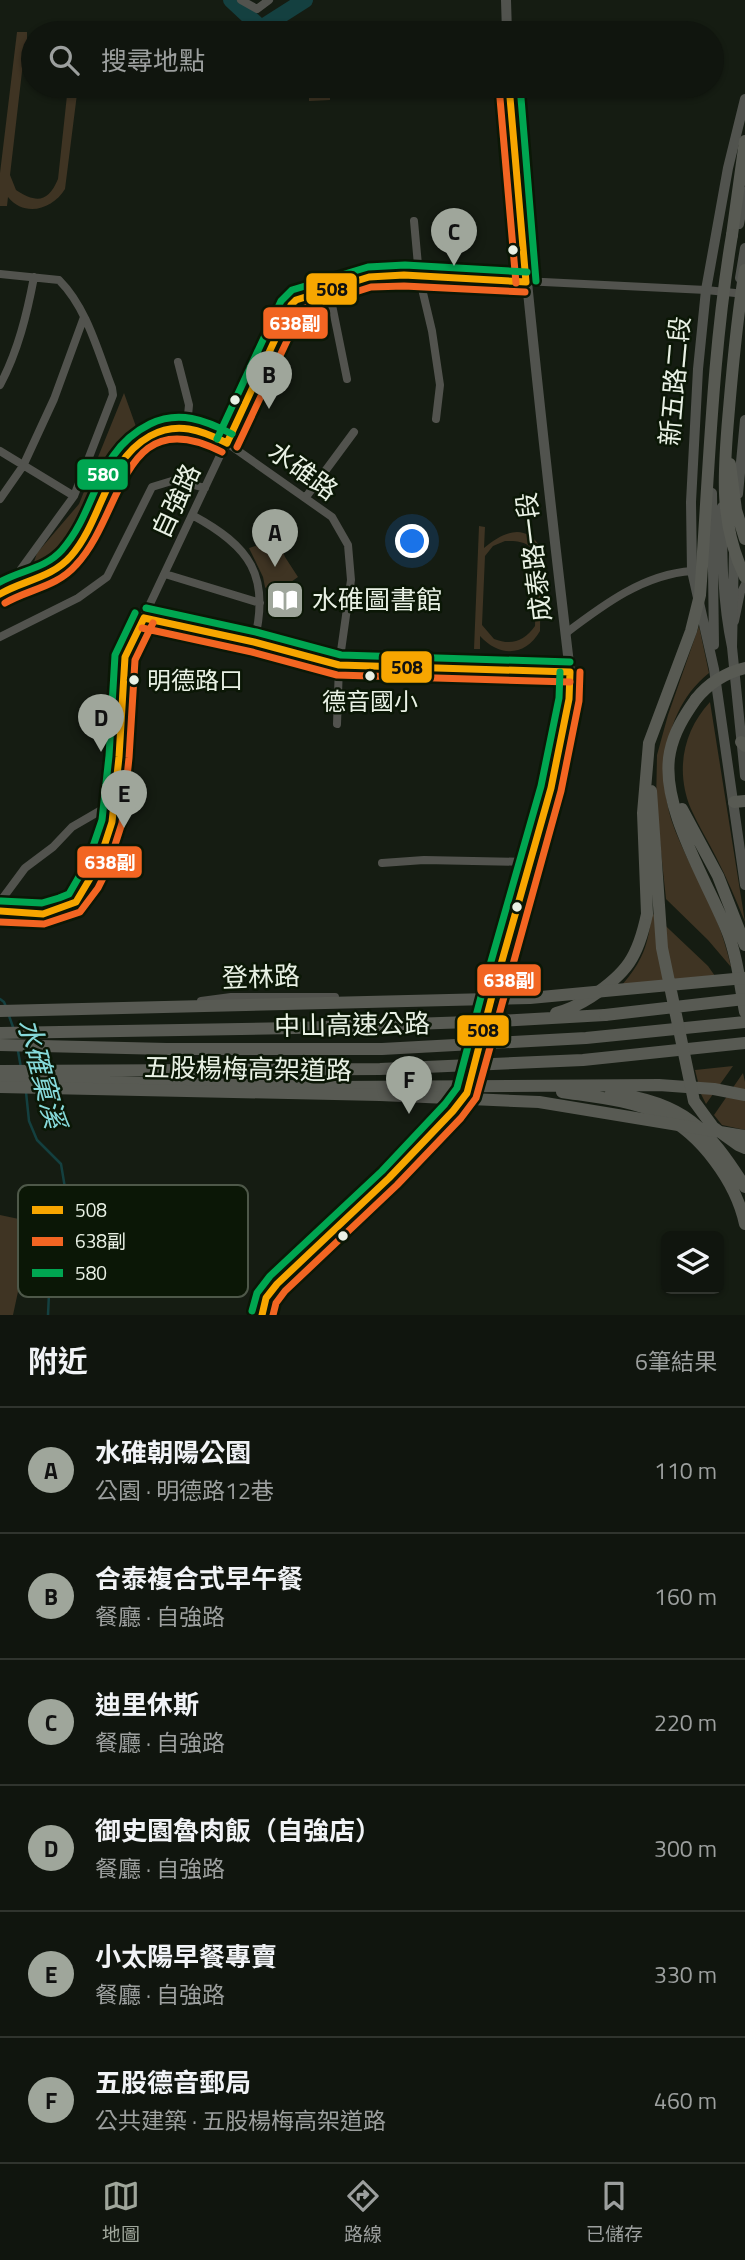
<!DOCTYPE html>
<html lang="zh-TW">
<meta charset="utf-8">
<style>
:root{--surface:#10150e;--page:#191e17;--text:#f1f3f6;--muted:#9c9f9e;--line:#30342e;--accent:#9fa69b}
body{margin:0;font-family:"Titillium Web","Noto Sans TC",sans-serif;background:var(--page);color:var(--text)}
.controls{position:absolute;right:21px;bottom:21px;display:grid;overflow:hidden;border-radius:10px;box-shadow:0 2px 5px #0004}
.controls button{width:63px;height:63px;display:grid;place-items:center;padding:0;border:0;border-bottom:2px solid var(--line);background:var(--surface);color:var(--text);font:35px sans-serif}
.you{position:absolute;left:413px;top:542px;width:24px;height:24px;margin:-18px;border:5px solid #fff;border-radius:50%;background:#1a73e8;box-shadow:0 0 0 10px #1a73e833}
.badge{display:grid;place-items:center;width:46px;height:46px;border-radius:50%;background:var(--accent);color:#111;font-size:23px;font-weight:700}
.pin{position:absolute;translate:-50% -58px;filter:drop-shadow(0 2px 4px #0008)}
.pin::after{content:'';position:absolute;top:37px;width:24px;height:21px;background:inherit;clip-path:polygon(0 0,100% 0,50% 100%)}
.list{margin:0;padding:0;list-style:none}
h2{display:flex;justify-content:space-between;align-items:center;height:91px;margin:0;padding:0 28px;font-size:30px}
h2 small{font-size:23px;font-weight:400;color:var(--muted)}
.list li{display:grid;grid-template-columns:46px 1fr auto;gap:21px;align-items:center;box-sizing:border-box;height:126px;padding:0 28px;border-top:2px solid var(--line)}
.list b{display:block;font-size:26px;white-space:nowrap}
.list p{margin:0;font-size:23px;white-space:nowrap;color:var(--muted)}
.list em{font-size:23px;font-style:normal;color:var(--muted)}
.icon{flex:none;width:38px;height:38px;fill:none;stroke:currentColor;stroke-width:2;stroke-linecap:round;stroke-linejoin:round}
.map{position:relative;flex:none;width:745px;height:1315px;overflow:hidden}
.search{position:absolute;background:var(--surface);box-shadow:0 2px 5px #0004;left:21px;right:21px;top:21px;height:77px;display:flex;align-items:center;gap:18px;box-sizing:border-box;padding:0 24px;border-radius:38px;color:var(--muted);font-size:26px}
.sheet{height:847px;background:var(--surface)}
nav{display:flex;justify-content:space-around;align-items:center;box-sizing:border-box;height:98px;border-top:2px solid var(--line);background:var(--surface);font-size:19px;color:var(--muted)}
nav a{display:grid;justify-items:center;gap:4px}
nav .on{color:var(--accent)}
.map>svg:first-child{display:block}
.green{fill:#3f3423;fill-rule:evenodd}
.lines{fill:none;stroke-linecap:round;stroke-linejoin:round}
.stream{stroke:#144040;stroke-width:2.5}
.river{stroke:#144040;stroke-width:16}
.major-tunnel{stroke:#353c32;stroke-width:10;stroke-dasharray:10 5;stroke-linecap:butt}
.minor{stroke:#52534e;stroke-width:8}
.major{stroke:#51534e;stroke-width:10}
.highway{stroke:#585a53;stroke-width:12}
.highway-bridge{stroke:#585a53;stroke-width:12}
.bus-1-casing{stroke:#0b1706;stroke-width:12}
.bus-2-casing{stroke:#0b1706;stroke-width:12}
.bus-3-casing{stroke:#0b1706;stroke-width:12}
.bus-1{stroke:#f7a600;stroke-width:7}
.bus-2{stroke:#f26522;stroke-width:7}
.bus-3{stroke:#00a651;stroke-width:7}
.bus-dot{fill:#e9f1e5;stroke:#0b1706;stroke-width:2.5}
.labels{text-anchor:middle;stroke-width:5;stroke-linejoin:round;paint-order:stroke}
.bus-label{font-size:24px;fill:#e9f1e5;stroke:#0b1706;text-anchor:start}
.street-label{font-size:26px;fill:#e9f1e5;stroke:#0b1706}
.poi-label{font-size:26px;fill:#e9f1e5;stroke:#0b1706;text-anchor:start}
.water-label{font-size:28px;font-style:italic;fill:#86d9da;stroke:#0b1706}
.key{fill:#0b1706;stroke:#4e5849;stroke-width:2}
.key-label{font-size:19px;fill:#e9f1e5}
.line-badge{stroke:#0b1706;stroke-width:2.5}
.badge-label{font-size:19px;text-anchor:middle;font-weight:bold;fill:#fff}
.pale-badge-label{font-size:19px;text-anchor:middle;font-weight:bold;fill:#111}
</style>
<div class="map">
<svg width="745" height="1315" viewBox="0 0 745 1315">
<rect width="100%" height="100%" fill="#151c12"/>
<!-- green -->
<path class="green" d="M 17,32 L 27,32 L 27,40 L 33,36 L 33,48 L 26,55 L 23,63 L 10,175 L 16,190 C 36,203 48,203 58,179 L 68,86 L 78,86 L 65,189 C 53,209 25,218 8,197 L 7,206 L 0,206 L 0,173 Z
M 309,86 L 330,86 L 330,100 L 309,101 Z
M 124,393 L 139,435 L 117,453 L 87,523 L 69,551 L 54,567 L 40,577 L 32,568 L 37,553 L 79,504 Z
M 479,526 L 485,527 L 484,548 C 503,532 525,522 541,548 L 540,631 C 525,657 499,657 480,636 L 480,649 L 474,649 ZM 505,541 C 521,541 530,542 537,557 L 535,626 C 524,641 512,646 494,639 L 482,625 L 485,556 L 493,546 Z
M 278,539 L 285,557 L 298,577 L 281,589 L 269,592 L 265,587 L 263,577 L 249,548 Z
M 699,626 L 709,673 C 667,706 656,769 671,819 C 682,853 702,883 715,916 C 722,933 727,950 731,967 L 708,940 L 666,899 L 656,805 L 657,755 L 668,715 Z
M 710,702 L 745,922 C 736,900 727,878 716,857 C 708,841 698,825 691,809 C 675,771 683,731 710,702 Z
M 652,913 L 708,966 L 715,976 L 621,986 C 643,961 648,945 652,913 Z
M 733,1066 L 706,1104 L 701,1094 L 695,1070 Z
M 743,1073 L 745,1082 L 745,1130 L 722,1125 L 714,1115 Z
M 0,1215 L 33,1222 L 13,1315 L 0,1315 Z"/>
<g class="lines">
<!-- stream -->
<path class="stream" d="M 0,999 L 4,1002 L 6,1007
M 8,1013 L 13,1027
M 18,1051 L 21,1068
M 26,1092 L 29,1121 L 37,1140 L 61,1164 L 67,1200 L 51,1250 L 48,1315"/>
<!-- river -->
<path class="river" d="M 231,0 L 261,28 L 305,0"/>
<!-- major-tunnel -->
<path class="major-tunnel" d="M 467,1093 L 489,1015"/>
<!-- minor -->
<path class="minor" d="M 241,0 L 257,9 L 269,0
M 414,221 L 419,276 L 432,331 L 440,385 L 436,419
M 0,274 L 59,280 C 87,308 98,352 112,388 L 113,395 L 74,496 L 5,591
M 329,290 L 347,379
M 178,362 L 189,405 L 187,426
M 0,385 C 18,351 27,314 34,277
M 0,451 L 74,496
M 306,497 L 354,432
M 0,499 L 23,466 L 54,399 L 84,317
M 192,515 C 250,546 271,576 254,642
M 165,574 L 260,603
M 0,594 L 59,569 L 72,555 L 89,529 L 120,462 L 130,449 L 160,431 L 187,426 L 200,429 L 227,443 L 332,517 L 348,545 L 351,580 L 339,665 L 337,724
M 144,618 L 254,642 L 339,665 L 570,672
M 735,621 L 741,592 L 745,584
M 566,633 C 603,605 644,574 692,571
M 0,637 L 78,598 L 107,577 L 152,487 L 175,480 L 205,488
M 382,863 L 424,860 L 529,862
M 0,909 L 2,899 L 25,868 L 53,847 L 72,827 L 115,802
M 0,911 L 43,914 L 76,902 L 98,865 L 112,822 L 115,802 L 125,657 L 291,305 L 296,300 L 369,277 L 404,275 L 706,290 L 745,294
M 201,1001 L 231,997 L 335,997"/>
<!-- major -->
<path class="major" d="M 506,0 L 507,33
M 745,99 L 728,168 L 706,290 L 698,369 L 691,502 L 692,571 L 714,669 L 745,885
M 739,224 L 745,192
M 740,278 L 745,248
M 712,493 L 714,645
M 738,494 L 745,420
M 722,507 C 722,555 722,600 732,647
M 734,552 L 732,647 L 745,776
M 489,1015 L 492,996 L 551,788 L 569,699 L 570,672 C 547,477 525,282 509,86
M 262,1315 L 266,1298 L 277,1284 L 389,1178 L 453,1111 L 467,1093"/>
<!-- highway -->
<path class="highway" d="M 732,235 L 745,141
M 696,699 C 684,716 674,732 670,752 C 659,805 706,879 726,928 C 737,954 740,985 745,1012
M 741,742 L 745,746
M 734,802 L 745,801
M 682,809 L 718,876 L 745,945
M 556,1013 C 568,1010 580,1004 591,997 C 627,973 638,957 647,914
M 0,1033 L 295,1028 L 499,1021 L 605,1015
M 0,1045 L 167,1049 L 382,1049 L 586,1038 L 745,1022
M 0,1071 L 380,1069 L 583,1060 L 745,1043
M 0,1080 L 336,1087 L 659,1085 L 714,1089 L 745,1095
M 562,1092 C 595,1097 632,1100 662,1115 C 701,1134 736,1182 745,1224
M 611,1093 C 683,1102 708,1128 745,1187"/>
<!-- highway-bridge -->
<path class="highway-bridge" d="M 745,270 C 737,316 733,362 729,409 C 724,467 718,522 745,577
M 730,464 L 736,510 L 745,539
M 696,699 C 708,684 726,672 745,668
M 651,791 L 662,948 L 694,1101 L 713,1127 L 738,1145 L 745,1148
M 647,914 L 643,813 L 649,743 L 691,631 L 700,595 C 709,475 712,354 732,235
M 0,1011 L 530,998 L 745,978
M 605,1015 L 745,999
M 0,1087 L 380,1095 L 539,1102 L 745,1136"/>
<defs>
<path id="bus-1" d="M 509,86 L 526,282
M 227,443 L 291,305 L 296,300 L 369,277 L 404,275 L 526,282
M 0,594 C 24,580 52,578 71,556 C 103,519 105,461 150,436 C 177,421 201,430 227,443
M 144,618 L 254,642 L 339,665 L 570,672
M 0,911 L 43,914 L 76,902 L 98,865 L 112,822 L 119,757 L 125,657 L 144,618
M 262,1315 L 266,1298 L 277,1284 L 389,1178 L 453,1111 L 467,1093 L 492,996 L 551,788 L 569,699 L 570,672"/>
<path id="bus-2" d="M 499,87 L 516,283
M 237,447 L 302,309 L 371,287 L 404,286 L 525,292
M 5,603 C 29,589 57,587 76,565 C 124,514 121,400 222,452
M 142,628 L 252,652 L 337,675 L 570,682
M 0,922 L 44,924 L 80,912 L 98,888 L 107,870 L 122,823 L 129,758 L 135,660 L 153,623
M 273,1315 L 276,1303 L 285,1291 L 397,1185 L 461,1118 L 476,1098 L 561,791 L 579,701 L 580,672"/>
<path id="bus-3" d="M 520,86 L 536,281
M 217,439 L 281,301 L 292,290 L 368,267 L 405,265 L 527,272
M 0,582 C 21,570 45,569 62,550 C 98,509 95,451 150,424 C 179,410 205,420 232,434
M 146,608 L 256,632 L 341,655 L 570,662
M 1,901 L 42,903 L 59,898 L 69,894 L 88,861 L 102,820 L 109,756 L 115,655 L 135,613
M 252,1311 L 257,1293 L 270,1276 L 382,1171 L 445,1104 L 457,1088 L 482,993 L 541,786 L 559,698 L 560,672"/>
</defs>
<!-- bus-1 casing -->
<use href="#bus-1" class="bus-1-casing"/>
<!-- bus-2 casing -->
<use href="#bus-2" class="bus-2-casing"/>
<!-- bus-3 casing -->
<use href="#bus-3" class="bus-3-casing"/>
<!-- bus-1 -->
<use href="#bus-1" class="bus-1"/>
<!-- bus-2 -->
<use href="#bus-2" class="bus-2"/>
<!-- bus-3 -->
<use href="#bus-3" class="bus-3"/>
</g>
<!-- icons -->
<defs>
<symbol id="library-square" viewBox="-11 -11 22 22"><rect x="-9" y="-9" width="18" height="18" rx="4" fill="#9fa69b" stroke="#0b1706"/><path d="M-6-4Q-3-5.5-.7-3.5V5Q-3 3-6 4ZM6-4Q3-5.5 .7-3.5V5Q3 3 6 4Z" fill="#fff"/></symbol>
</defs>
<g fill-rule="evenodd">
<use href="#library-square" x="263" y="578" width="44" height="44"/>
</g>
<!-- markers -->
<g class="bus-dot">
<circle cx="513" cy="250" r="6"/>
<circle cx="235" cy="400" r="6"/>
<circle cx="370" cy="676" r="6"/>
<circle cx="134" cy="680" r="6"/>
<circle cx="517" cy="907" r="6"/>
<circle cx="343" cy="1236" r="6"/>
</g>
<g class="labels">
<!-- bus labels -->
<g class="bus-label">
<text x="147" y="689">明德路口</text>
<text x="370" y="710" text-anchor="middle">德音國小</text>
</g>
<!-- street labels -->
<g class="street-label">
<text transform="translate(675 381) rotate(-85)" y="9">新五路二段</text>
<text transform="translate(303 471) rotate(36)" y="9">水碓路</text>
<text transform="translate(176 501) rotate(-65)" y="9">自強路</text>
<text transform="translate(534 557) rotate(-97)" y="9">成泰路一段</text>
<text transform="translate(261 977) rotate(-2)" y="9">登林路</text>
<text transform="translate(352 1025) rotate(-1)" y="9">中山高速公路</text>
<text transform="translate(248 1069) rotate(1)" y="9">五股楊梅高架道路</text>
</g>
<!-- poi labels -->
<g class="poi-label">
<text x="312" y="609">水碓圖書館</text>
</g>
<!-- water labels -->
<g class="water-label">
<text transform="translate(42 1073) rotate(75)" y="10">水確窠溪</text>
</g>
</g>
<!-- legend -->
<rect x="18" y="1185" width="230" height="112" rx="10" class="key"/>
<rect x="32" y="1206" width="31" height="8" fill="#f7a600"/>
<rect x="32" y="1237" width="31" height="9" fill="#f26522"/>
<rect x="32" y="1269" width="31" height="8" fill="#00a651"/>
<g class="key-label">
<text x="75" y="1217">508</text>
<text x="75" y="1248">638副</text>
<text x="75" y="1280">580</text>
</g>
<g class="line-badge">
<rect x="305" y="272" width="53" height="34" rx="7" fill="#f7a600"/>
<rect x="262" y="306" width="67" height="34" rx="7" fill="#f26522"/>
<rect x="76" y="458" width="53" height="33" rx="7" fill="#00a651"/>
<rect x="380" y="650" width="53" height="34" rx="7" fill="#f7a600"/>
<rect x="76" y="845" width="67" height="34" rx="7" fill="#f26522"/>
<rect x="476" y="963" width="66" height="34" rx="7" fill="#f26522"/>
<rect x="456" y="1014" width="54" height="33" rx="7" fill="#f7a600"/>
</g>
<g class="badge-label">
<text x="295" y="330">638副</text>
<text x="103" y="481">580</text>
<text x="110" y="869">638副</text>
<text x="509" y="987">638副</text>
</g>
<g class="pale-badge-label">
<text x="332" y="296">508</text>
<text x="407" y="674">508</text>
<text x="483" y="1037">508</text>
</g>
</svg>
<div class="controls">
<button><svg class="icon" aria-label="layers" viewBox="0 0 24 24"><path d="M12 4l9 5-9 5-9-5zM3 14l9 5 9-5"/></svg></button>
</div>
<div class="you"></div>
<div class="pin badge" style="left:275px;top:567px">A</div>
<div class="pin badge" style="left:269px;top:409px">B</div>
<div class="pin badge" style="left:454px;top:266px">C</div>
<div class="pin badge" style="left:101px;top:752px">D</div>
<div class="pin badge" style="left:124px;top:828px">E</div>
<div class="pin badge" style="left:409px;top:1114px">F</div>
<div class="search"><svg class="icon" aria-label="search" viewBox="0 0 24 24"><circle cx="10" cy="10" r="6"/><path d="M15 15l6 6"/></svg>搜尋地點</div>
</div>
<section class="sheet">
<h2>附近<small>6筆結果</small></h2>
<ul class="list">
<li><span class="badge">A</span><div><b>水碓朝陽公園</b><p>公園 · 明德路12巷</p></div><em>110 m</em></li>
<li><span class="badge">B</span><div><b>合泰複合式早午餐</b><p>餐廳 · 自強路</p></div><em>160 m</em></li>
<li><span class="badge">C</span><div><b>迪里休斯</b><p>餐廳 · 自強路</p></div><em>220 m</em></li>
<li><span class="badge">D</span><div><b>御史園魯肉飯（自強店）</b><p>餐廳 · 自強路</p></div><em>300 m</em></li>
<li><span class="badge">E</span><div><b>小太陽早餐專賣</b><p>餐廳 · 自強路</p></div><em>330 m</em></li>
<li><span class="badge">F</span><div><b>五股德音郵局</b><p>公共建築 · 五股楊梅高架道路</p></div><em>460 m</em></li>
</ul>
</section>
<nav>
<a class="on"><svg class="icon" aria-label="map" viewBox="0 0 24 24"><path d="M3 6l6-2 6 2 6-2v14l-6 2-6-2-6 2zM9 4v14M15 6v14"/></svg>地圖</a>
<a><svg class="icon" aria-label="directions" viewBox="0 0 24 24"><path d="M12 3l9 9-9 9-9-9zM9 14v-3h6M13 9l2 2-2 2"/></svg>路線</a>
<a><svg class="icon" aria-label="saved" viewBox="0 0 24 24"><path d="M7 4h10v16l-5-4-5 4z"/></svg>已儲存</a>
</nav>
